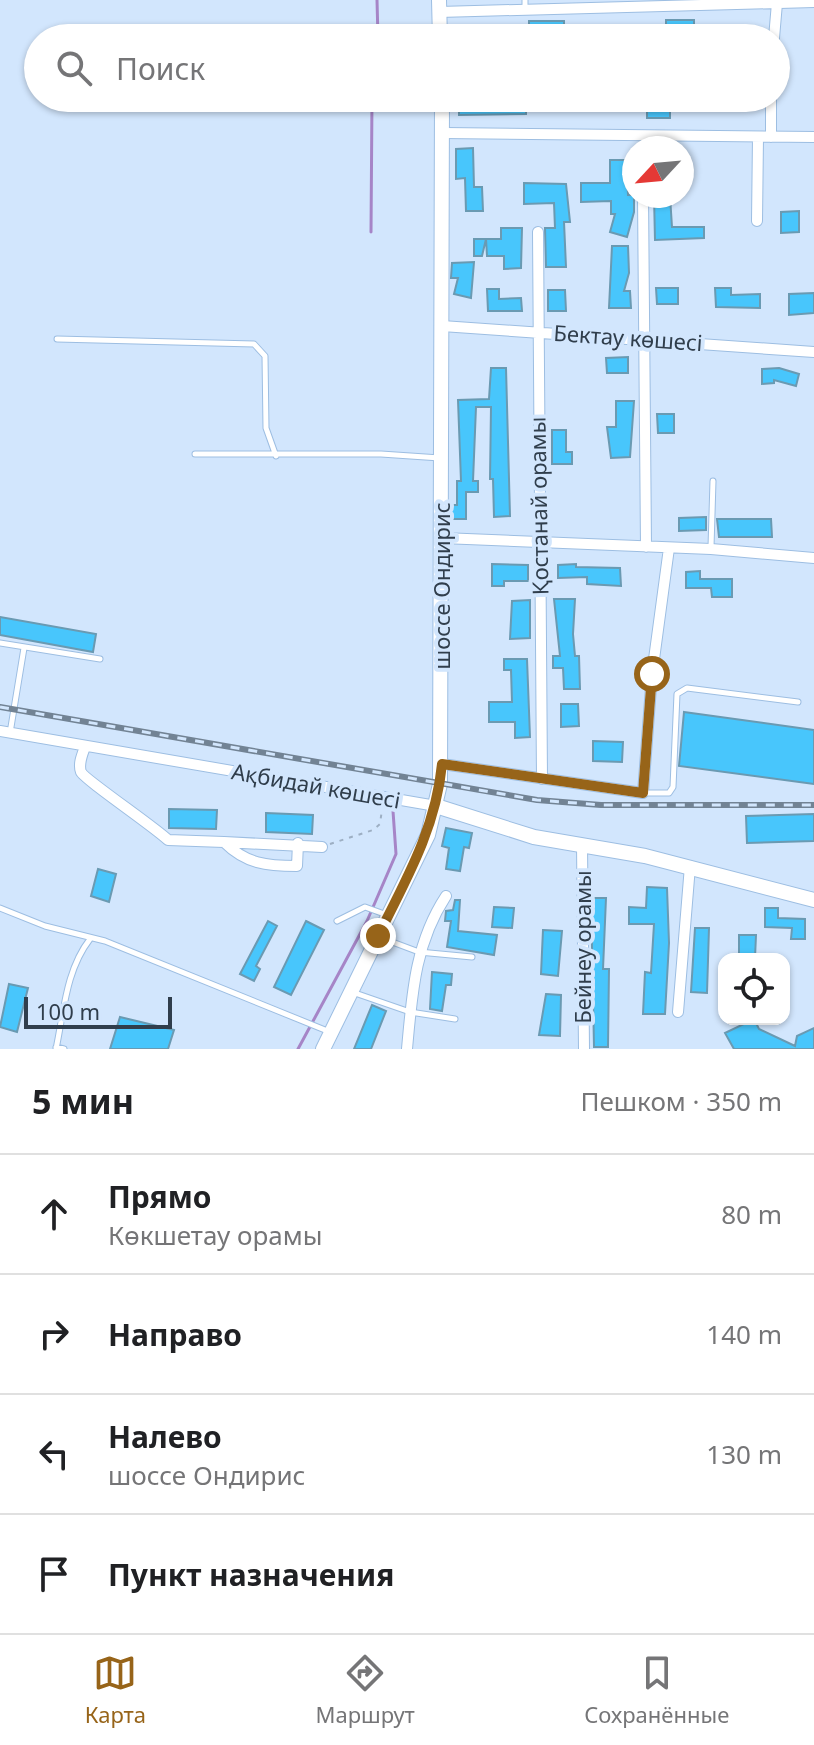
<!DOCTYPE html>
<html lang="ru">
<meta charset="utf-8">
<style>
:root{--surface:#fff;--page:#f2f2f2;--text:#202124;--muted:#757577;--line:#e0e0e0;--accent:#976419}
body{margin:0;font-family:"Noto Sans",sans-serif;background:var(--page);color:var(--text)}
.controls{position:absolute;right:24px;bottom:24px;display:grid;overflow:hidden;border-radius:16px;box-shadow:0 2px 6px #0004}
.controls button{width:72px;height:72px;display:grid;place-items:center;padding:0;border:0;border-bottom:2px solid var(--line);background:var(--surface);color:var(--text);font:40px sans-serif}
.compass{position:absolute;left:622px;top:136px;width:72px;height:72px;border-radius:50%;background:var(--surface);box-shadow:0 2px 6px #0004;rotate:244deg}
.scale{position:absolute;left:24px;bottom:20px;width:148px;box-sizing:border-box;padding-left:8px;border:4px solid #303e4c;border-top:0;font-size:22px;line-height:28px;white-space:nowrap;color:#303e4c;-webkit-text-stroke:6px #d2e6fd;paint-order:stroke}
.stop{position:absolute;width:24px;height:24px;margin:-18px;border:6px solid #976419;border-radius:50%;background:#fff}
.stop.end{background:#976419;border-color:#fff;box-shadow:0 2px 8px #0008}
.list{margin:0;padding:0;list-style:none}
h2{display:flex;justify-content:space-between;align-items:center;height:104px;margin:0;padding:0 32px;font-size:34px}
h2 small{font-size:26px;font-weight:400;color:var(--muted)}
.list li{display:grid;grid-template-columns:52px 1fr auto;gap:24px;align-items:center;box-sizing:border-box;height:120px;padding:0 32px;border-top:2px solid var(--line)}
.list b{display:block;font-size:30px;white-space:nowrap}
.list p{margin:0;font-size:26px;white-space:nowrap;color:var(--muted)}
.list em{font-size:26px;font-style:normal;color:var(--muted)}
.icon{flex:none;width:44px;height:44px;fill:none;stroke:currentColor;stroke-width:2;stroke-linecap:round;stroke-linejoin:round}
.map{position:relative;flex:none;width:814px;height:1049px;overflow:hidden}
.search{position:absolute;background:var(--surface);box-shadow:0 2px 6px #0004;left:24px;right:24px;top:24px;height:88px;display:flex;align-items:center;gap:20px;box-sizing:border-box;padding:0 28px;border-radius:44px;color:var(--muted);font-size:30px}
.sheet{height:584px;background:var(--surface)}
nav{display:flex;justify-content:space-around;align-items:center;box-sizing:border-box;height:112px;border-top:2px solid var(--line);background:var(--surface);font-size:22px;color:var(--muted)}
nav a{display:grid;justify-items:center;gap:4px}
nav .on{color:var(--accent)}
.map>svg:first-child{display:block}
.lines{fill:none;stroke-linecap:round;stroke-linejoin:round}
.stream{stroke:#a685c7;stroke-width:3}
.building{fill:#48c6fc;stroke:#6a9ab2;stroke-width:2}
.service-casing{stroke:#9dbee2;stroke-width:7}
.minor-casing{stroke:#9dbee2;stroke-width:12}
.tertiary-casing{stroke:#9dbee2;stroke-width:16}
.secondary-casing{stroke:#9dbee2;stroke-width:16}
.path{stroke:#9dafc3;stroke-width:2;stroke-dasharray:4 6;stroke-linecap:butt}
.service{stroke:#fff;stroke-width:5}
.minor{stroke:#fff;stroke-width:10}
.tertiary{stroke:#fff;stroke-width:14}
.secondary{stroke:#fff;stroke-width:14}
.rail-casing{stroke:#728394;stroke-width:6}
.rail{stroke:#d2e6fd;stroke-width:3;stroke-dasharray:9;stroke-linecap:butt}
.route{stroke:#976419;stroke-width:10}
.labels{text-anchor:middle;stroke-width:8;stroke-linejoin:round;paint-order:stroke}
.street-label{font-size:22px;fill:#303e4c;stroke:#d2e6fd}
</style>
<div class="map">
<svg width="814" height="1049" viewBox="0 0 814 1049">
<rect width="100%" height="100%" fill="#d2e6fd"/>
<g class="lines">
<!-- stream -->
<path class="stream" d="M 377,0 L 378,38
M 371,232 L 372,98
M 298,1049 L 367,921 L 396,854 L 393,811"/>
</g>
<!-- building -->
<path class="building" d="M 666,20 L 694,20 L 694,33 L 666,33 Z
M 529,21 L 564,21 L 564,35 L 529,35 Z
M 526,98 L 526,114 L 459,115 L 459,99 Z
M 647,101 L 670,101 L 670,118 L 647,118 Z
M 473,148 L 474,187 L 482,187 L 483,211 L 466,211 L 465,178 L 456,179 L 456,149 Z
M 610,160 L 627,160 L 628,195 L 634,195 L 634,212 L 627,237 L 610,232 L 615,214 L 611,214 L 611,201 L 581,202 L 581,183 L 610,183 Z
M 524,183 L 566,184 L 570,222 L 564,222 L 566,267 L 546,267 L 545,228 L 555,228 L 554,203 L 524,204 Z
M 654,196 L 670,196 L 672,227 L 704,227 L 704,238 L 655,240 Z
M 799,211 L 799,232 L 781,233 L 781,212 Z
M 501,228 L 522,228 L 521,268 L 504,269 L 504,256 L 487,256 L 486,239 L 482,256 L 474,256 L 474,239 L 501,239 Z
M 612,246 L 628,246 L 629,273 L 624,291 L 630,291 L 631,308 L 609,308 Z
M 474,262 L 471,298 L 454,294 L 458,278 L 451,278 L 452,263 Z
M 656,288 L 678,288 L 678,304 L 657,304 Z
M 715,288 L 731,288 L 731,295 L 760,294 L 760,308 L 716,307 Z
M 487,289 L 499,289 L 499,299 L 521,298 L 522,311 L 488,311 Z
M 548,290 L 565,290 L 566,311 L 548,311 Z
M 814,293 L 814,313 L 789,315 L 789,294 Z
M 628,357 L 628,373 L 607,373 L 606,358 Z
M 491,368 L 506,368 L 510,516 L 494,517 L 493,479 L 490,479 L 491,407 L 476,407 L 473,481 L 478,481 L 478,492 L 466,492 L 466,519 L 451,519 L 451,505 L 457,505 L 457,481 L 461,481 L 458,400 L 489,399 Z
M 779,368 L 799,374 L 796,386 L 774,380 L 774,383 L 762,384 L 762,369 Z
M 616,401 L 634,401 L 630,457 L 611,458 L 607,427 L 616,427 Z
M 657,414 L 674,414 L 674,433 L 658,433 Z
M 552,430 L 566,430 L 566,452 L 572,452 L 572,464 L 552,464 Z
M 706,517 L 706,530 L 679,531 L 679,518 Z
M 717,519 L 771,519 L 772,537 L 719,537 Z
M 492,564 L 528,565 L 528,581 L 504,581 L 504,586 L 492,586 Z
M 576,564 L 576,567 L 620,568 L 621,586 L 587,584 L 587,577 L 558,578 L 558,565 Z
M 700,571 L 700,579 L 732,579 L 732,597 L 712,597 L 711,588 L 686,588 L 686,572 Z
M 554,599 L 575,599 L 573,634 L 575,656 L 579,656 L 580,689 L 564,689 L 563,668 L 553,668 L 553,656 L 560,656 Z
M 530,600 L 530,638 L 510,639 L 512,601 Z
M 0,617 L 96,634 L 93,652 L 0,635 Z
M 504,659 L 527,659 L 530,737 L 515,738 L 515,722 L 489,722 L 489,702 L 512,702 L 511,670 L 504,670 Z
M 561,704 L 578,704 L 579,726 L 561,727 Z
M 684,712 L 814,730 L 814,784 L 679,766 Z
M 593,741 L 623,742 L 622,762 L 593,761 Z
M 169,809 L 217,810 L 216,829 L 169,828 Z
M 266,813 L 313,815 L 312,834 L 266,832 Z
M 814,814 L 814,841 L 747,843 L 746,816 Z
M 446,828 L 472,833 L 469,848 L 464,847 L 460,871 L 446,869 L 449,848 L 442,846 Z
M 98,869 L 116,874 L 109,902 L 91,896 Z
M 647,887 L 667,888 L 669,943 L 665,1014 L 643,1014 L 645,972 L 651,973 L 654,924 L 629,924 L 629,907 L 646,908 Z
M 591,898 L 606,898 L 603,969 L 609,969 L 608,1047 L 594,1047 Z
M 455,900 L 460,900 L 458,931 L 497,935 L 494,955 L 447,947 L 451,921 L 445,921 L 446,911 L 453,910 Z
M 494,907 L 514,908 L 512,928 L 492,927 Z
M 765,908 L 778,908 L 778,918 L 805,919 L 805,939 L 791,939 L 792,928 L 765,927 Z
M 268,921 L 277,926 L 256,966 L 260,969 L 254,981 L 240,974 Z
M 306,921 L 324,930 L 291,995 L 274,987 Z
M 695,928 L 709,928 L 707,993 L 691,992 Z
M 543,930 L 562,931 L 558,976 L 541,974 Z
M 739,935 L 756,935 L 755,958 L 739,958 Z
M 432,972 L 452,974 L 451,985 L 446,985 L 442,1011 L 430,1009 Z
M 9,984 L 28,988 L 17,1032 L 0,1027 Z
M 546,994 L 561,995 L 560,1036 L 539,1035 Z
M 372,1005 L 386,1011 L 371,1049 L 354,1049 Z
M 120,1017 L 174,1030 L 168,1049 L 110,1049 Z
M 754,1019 L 759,1029 L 795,1046 L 797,1036 L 814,1028 L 814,1049 L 734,1049 L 725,1033 Z"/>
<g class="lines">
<defs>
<path id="service" d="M 525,0 L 525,8
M 57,339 L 254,344 L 265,356 L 266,428 L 276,456
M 195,454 L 381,454 L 440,458
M 711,547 L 713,481
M 0,643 L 100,659
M 10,733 L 24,648
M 644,793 L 669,793 L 673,787 L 677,694 L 687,688 L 798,702
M 0,908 L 45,926 L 105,941 L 330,1032
M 337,921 L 365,907 L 387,915
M 379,937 L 419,952 L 472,957
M 352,992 L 410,1012 L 455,1019
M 56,1047 L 64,1049
M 56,1049 C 64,1011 66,970 90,939"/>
<path id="minor" d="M 439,12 L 814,2
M 774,38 L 777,3
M 771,98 L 771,137
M 444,133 L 814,137
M 643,196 L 646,547
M 757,221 L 758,137
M 538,232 L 542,779
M 442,326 L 814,352
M 442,538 L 711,549 L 814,558
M 0,731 L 436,806
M 85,747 C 82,755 78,764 81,772 C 84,779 156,828 168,840 L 224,842 C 246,864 267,866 297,866 L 298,843
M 442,764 L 643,793 L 652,674 L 669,548
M 224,842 L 322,847
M 582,844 L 584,1049
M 678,1012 L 690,866
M 407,1049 C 412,994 415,943 446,896"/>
<path id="tertiary" d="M 436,806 L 534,837 L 645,856 L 814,900"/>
<path id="secondary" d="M 439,0 L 440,38
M 323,1049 L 428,835 L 440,784 L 442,98"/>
</defs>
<!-- service casing -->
<use href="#service" class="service-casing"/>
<!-- minor casing -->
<use href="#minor" class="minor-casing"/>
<!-- tertiary casing -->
<use href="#tertiary" class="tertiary-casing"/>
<!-- secondary casing -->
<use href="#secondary" class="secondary-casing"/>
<!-- path -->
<path class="path" d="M 330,844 L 373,830 L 380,824 L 382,809"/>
<!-- service -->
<use href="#service" class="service"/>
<!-- minor -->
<use href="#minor" class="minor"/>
<!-- tertiary -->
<use href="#tertiary" class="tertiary"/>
<!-- secondary -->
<use href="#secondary" class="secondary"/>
<defs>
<path id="rail" d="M 0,707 L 537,800 L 601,805 L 814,805"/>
</defs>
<!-- rail casing -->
<use href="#rail" class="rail-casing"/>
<!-- rail -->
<use href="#rail" class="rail"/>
</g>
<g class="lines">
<!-- route -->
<path class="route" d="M 378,936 C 406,880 436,828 442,764 L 643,793 L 652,674"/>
</g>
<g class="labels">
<!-- street labels -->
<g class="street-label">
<text transform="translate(628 338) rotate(4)" y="8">Бектау көшесі</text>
<text transform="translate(539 506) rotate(-91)" y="8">Қостанай орамы</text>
<text transform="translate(442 586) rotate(-90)" y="8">шоссе Ондирис</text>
<text transform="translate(316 786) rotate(10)" y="8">Ақбидай көшесі</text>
<text transform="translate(583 947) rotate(-90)" y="8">Бейнеу орамы</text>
</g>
</g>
</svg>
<div class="controls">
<button><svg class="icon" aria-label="locate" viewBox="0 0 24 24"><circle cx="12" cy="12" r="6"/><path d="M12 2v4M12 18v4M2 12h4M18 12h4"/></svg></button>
</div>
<svg class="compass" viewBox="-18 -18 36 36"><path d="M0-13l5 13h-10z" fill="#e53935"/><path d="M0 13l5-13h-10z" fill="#757577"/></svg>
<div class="scale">100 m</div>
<div class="stop" style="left:652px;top:674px"></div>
<div class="stop end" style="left:378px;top:936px"></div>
<div class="search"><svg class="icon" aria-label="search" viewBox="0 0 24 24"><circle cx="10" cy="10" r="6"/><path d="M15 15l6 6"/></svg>Поиск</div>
</div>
<section class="sheet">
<h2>5 мин<small>Пешком · 350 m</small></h2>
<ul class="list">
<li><svg class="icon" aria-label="ahead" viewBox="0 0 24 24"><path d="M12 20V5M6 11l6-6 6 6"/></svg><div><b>Прямо</b><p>Көкшетау орамы</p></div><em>80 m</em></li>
<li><svg class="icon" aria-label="right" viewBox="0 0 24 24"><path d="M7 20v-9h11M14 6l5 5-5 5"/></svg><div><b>Направо</b></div><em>140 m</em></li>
<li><svg class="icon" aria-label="left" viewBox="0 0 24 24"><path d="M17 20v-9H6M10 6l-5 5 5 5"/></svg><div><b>Налево</b><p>шоссе Ондирис</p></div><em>130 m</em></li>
<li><svg class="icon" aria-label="arrive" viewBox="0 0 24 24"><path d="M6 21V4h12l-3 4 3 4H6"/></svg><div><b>Пункт назначения</b></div></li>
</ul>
</section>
<nav>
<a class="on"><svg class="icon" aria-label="map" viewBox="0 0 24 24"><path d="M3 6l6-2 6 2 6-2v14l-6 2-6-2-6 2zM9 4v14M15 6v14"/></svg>Карта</a>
<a><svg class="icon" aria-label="directions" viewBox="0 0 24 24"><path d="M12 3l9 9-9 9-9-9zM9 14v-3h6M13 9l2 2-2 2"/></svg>Маршрут</a>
<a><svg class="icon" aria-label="saved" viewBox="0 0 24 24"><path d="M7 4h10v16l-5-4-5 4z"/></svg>Сохранённые</a>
</nav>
